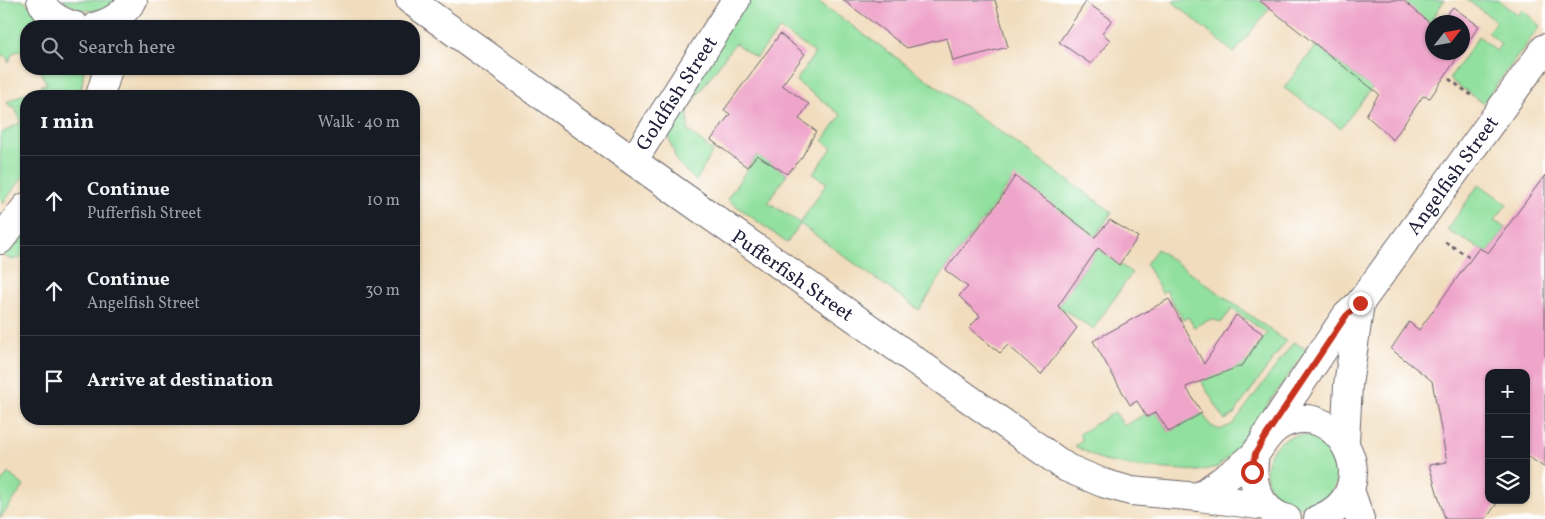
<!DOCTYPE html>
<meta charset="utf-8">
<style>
:root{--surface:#171b24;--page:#20242c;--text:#f1f3f6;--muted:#9ea1a6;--line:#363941}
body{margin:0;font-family:Vollkorn,serif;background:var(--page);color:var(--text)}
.controls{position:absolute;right:15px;bottom:15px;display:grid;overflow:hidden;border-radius:10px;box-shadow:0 1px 4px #0004}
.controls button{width:45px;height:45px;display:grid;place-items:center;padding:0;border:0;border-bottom:1px solid var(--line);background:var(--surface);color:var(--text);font:25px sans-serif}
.compass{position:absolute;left:1425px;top:15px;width:45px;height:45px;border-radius:50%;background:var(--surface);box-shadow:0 1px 4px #0004;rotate:59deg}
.stop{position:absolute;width:15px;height:15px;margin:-11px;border:4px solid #c8321e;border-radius:50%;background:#fff}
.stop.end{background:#c8321e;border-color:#fff;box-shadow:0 1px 5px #0008}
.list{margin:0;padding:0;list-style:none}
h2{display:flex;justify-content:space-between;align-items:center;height:65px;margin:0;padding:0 20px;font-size:21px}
h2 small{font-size:16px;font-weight:400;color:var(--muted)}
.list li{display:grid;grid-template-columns:32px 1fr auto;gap:15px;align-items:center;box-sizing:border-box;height:90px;padding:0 20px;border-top:1px solid var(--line)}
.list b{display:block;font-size:19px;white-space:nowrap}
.list p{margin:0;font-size:16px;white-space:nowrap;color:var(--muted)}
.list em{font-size:16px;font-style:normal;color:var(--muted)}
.icon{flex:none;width:28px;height:28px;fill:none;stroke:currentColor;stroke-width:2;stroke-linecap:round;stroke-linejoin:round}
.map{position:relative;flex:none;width:1545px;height:519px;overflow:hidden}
.search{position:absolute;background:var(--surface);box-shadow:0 1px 4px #0004;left:20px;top:20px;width:400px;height:55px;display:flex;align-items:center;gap:12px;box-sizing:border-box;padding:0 18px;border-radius:20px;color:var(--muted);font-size:19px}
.panel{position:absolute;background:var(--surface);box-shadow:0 1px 4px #0004;left:20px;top:90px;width:400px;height:335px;border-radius:20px}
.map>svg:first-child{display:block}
.green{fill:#91e09e;stroke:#5a816c}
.building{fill:#efa5ca}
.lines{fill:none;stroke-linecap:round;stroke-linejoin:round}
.minor-casing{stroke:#6a6368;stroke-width:30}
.path{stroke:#6a6368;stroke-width:3;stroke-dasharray:4 4;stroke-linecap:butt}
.minor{stroke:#fff;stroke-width:28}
.route{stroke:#c8321e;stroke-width:6}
.labels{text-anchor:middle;stroke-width:4.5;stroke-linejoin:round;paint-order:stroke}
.street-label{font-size:20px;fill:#22223b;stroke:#fff}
</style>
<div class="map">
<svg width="1545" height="519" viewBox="0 0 1545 519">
<rect width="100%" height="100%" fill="#fff"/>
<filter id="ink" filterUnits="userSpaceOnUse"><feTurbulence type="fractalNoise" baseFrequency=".02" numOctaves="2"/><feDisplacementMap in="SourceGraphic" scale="10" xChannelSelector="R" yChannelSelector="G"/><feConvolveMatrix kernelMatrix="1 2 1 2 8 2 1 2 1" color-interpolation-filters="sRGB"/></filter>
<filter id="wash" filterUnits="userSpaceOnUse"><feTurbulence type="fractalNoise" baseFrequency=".0096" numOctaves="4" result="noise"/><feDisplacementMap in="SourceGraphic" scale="20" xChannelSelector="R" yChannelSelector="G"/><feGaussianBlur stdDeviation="1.12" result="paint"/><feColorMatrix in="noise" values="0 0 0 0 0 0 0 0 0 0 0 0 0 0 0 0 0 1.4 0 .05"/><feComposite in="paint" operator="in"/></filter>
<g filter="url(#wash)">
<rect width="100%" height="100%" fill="#f1ddbd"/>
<!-- green -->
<path class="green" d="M 0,0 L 22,0 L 57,26 L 26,26 L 26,53 L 17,51 L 12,54 L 9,62 L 5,55 L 0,56 Z
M 62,0 L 118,0 C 98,15 82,14 62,0 Z
M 747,0 L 816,0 L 1112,212 L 1095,237 L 1015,177 L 945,270 L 919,310 L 800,224 L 787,243 L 727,199 L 757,155 L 787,174 L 768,202 L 800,223 L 827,183 L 813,174 L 832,148 L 823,141 L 841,115 L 796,81 L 815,53 L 780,29 L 756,58 L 735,43 L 688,108 L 688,131 L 713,151 L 696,181 L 677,162 L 669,138 L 673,109 Z
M 1175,0 L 1276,0 L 1234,53 L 1173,2 Z
M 1400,0 L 1444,0 L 1430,23 Z
M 1467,0 L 1498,0 L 1518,15 L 1522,9 L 1540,26 L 1483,103 L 1449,79 L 1479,36 L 1496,51 L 1501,44 L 1488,32 L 1496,21 Z
M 1316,46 L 1372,88 L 1341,128 L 1284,88 Z
M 39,69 L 84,69 L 81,93 L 79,96 L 26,96 L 26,173 L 3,203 L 0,197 L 0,134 L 21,122 L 14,106 L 11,108 L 7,102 L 25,93 L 30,96 L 40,91 L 42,85 L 47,84 Z
M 1479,184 L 1507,204 L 1494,221 L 1506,228 L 1488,253 L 1447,230 Z
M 26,223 L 26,252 L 19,258 L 12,260 L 2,255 Z
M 1098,248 L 1132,273 L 1093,329 L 1058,306 Z
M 1157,249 L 1286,341 L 1234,414 L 1225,420 L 1201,381 L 1220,373 L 1232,351 L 1247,362 L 1267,333 L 1232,309 L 1221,323 C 1212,316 1203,323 1194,327 L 1188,317 L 1183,320 L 1166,290 L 1162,293 L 1146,264 Z
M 1294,342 L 1307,350 L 1230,456 L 1217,467 L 1199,471 L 1137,467 L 1104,461 L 1075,446 L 1082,440 L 1079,434 L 1115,412 L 1124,426 L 1145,414 L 1147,417 L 1156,412 L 1169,432 L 1202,413 L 1211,426 L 1220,430 L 1233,424 Z
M1266 471a36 36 0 1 1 72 0a36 36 0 1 1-72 0Z
M 8,473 L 24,486 L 0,518 L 0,484 Z"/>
<g id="blocks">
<!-- building -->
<path class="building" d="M 843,0 L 995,0 L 1008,47 L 953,61 L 947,38 L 907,48 Z
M 1259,0 L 1403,0 L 1432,25 L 1432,52 L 1461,52 L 1430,98 L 1423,96 L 1393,140 L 1366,115 L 1379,94 Z
M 1086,2 L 1112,20 L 1102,33 L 1110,40 L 1091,64 L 1059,42 Z
M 1453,7 L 1479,26 L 1462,51 L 1462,22 L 1440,22 Z
M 780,34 L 805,54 L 782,85 L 809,104 L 799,119 L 816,131 L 802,157 L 787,174 L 757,155 L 747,167 L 711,140 L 730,114 L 724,110 Z
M 1545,175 L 1545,468 L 1529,457 L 1526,460 L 1526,373 L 1489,373 L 1489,500 L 1499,500 L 1486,519 L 1445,519 L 1429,465 L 1447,462 L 1432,381 L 1391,349 L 1409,322 L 1419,330 L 1479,248 L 1488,253 Z
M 1015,176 L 1095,237 L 1110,220 L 1138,237 L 1119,265 L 1098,248 L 1058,306 L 1077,328 L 1041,375 L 1008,345 L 1000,353 L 969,328 L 980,316 L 959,296 L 968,287 L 945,270 L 998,203 Z
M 1169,299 L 1204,364 L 1236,315 L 1263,334 L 1243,365 L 1186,387 L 1202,413 L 1169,432 L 1156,412 L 1147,417 L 1137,401 L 1130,405 L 1093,341 Z"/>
</g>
</g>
<g filter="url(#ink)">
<use href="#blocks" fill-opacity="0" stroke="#6a6368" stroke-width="1"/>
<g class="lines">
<defs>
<path id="minor" d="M 41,0 C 46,14 61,22 75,26
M 410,0 L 633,161 L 1067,468 L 1103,483 L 1131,491 L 1199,497 L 1266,506
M 97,26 C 114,21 123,14 133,0
M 100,96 L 108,69
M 633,161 L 736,0
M 0,240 L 26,207
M 1265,437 L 1346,316 L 1360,303 L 1545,48
M 1345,442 L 1348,385 L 1360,303
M 1255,454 C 1250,481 1257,510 1287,519
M 1350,490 L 1360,519
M 1199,497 C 1217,483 1238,471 1254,455 C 1263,445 1266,434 1279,426 C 1337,392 1390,491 1318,519"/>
</defs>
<!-- minor casing -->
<use href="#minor" class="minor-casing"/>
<!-- path -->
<path class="path" d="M 1449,79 L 1471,95
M 1445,242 L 1471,258"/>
<!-- minor -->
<use href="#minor" class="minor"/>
</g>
</g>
<g class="lines" filter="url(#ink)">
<!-- route -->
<path class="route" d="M 1252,472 L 1255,454 L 1265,437 L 1346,316 L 1360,303"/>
</g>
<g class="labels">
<!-- street labels -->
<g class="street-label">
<text transform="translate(676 93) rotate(-57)" y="7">Goldfish Street</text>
<text transform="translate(1452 175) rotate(-54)" y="7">Angelfish Street</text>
<text transform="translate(793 275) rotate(35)" y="7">Pufferfish Street</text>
</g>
</g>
</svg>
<div class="controls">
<button>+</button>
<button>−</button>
<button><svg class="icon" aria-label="layers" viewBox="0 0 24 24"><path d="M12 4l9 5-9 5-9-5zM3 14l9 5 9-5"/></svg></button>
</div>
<svg class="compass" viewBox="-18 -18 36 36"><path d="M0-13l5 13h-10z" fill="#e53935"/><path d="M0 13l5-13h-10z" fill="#9ea1a6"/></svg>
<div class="stop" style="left:1252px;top:472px"></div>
<div class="stop end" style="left:1360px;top:303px"></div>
<div class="search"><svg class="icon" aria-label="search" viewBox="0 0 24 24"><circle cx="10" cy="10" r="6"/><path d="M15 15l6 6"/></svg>Search here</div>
<section class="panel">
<h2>1 min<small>Walk · 40 m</small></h2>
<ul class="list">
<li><svg class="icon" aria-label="ahead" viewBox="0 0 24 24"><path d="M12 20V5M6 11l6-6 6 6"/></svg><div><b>Continue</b><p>Pufferfish Street</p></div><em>10 m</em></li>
<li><svg class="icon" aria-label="ahead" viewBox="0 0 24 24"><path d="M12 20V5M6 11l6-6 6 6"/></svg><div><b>Continue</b><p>Angelfish Street</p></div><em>30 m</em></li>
<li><svg class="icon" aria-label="arrive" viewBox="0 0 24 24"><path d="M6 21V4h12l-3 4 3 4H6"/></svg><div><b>Arrive at destination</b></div></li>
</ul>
</section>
</div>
